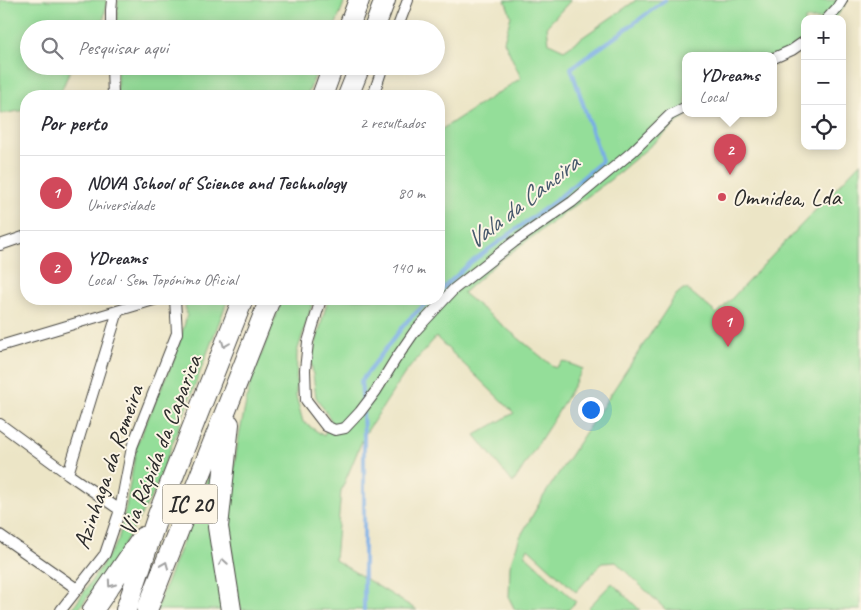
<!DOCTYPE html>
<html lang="pt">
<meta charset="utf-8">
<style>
:root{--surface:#fff;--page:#f2f2f3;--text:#2b2b33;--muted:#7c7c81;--line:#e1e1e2;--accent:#d1495b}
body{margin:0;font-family:Caveat,sans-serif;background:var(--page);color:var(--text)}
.controls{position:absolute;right:15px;top:15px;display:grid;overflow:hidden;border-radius:10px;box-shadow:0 2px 12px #0003}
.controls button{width:45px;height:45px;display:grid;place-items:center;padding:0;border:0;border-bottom:1px solid var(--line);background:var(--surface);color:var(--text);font:25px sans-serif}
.you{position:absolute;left:590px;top:409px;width:18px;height:18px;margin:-12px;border:4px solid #fff;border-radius:50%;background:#1a73e8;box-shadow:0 0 0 8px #1a73e833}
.badge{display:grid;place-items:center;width:32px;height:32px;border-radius:50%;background:var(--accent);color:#fff;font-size:16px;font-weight:700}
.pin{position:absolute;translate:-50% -41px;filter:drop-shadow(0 1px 2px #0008)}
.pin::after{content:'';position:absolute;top:26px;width:18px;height:15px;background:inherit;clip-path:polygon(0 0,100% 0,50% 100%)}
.popup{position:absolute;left:682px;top:52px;width:95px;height:65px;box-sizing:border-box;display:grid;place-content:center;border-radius:10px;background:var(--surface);filter:drop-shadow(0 1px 4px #0005);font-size:16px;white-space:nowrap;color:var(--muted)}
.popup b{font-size:19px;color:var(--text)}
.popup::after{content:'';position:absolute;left:50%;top:100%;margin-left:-10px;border:10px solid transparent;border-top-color:var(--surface)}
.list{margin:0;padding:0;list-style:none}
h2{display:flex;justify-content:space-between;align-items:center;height:65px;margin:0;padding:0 20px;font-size:21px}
h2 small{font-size:16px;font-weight:400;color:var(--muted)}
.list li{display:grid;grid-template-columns:32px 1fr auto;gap:15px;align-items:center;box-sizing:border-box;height:75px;padding:0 20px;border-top:1px solid var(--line)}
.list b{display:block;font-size:19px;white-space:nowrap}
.list p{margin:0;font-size:16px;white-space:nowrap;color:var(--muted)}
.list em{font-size:16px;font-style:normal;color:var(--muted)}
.icon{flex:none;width:28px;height:28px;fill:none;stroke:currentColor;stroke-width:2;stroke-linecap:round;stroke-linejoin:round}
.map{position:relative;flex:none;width:861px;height:610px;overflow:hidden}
.search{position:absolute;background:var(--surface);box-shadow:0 2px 12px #0003;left:20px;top:20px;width:425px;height:55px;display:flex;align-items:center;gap:12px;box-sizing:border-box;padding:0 18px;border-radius:28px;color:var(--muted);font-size:19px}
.panel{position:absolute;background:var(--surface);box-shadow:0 2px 12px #0003;left:20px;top:90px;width:425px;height:215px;border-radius:20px}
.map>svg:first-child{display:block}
.green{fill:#94de99;stroke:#608462}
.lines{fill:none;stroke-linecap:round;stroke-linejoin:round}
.stream{stroke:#78ade6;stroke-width:4}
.street-casing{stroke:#484742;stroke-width:12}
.highway-casing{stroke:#484742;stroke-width:22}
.street{stroke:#fff;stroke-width:10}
.highway{stroke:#fff;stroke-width:20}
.oneway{stroke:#a0a0a0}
.poi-dot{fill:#d1495b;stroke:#fcf5e5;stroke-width:2}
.labels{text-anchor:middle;stroke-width:4;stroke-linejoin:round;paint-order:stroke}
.shield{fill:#fcf5e5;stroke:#6a6863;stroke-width:1}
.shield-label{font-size:22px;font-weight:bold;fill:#2b2b2b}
.poi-label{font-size:24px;fill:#2b2b2b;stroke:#fcf5e5;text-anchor:start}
.street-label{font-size:24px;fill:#2b2b2b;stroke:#fcf5e5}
.water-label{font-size:25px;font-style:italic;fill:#46586c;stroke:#fcf5e5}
</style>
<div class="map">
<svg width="861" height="610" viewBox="0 0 861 610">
<rect width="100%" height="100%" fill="#fcf5e5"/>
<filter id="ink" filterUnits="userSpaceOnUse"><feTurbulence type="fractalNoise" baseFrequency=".02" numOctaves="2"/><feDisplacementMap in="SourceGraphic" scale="10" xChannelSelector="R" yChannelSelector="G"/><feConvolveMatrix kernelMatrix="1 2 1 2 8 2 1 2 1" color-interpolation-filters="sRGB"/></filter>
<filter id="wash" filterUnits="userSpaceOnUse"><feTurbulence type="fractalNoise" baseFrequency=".0096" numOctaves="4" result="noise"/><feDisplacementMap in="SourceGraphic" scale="20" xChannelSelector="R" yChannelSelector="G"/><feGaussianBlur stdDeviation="1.12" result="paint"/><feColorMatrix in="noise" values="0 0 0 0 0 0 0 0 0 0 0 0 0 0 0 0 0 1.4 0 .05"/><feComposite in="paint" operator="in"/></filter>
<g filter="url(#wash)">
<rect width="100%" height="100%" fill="#ece5c6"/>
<!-- green -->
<path class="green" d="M 0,0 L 107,0 L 102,29 L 29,29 L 29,66 L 72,66 L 59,96 L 26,96 L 26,110 L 0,114 Z
M 118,0 L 345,0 L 334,29 L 117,29 Z
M 505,0 L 571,0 L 547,26 L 549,43 L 564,50 L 635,1 L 635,0 L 848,0 L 835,19 L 805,19 L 805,48 L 774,62 L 774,56 L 686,56 L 686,114 L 688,114 L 610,180 L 498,262 L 463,293 L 555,368 L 563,361 L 583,369 L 557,414 L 513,483 L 475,435 L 514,413 L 436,337 L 405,373 L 364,436 L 341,491 L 335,560 L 417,610 L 241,610 L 233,570 L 229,504 L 238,441 L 249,388 L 282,299 L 314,299 L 297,352 L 296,396 L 303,422 L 324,436 L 331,420 L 316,397 L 311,360 L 328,299 L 439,299 L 439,131 L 521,78 L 504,41 L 511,16 Z
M 117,66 L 319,66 L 307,96 L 117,96 Z
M 861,162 L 861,610 L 666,610 L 616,562 L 602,563 L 576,592 L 528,548 L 525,555 L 576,602 L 568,610 L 515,610 L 509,598 L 510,565 L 520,537 L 543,497 L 676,295 L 683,289 L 687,289 L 717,314 Z
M 184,299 L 228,299 L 153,494 L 116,558 L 78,610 L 71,610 L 76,604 L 118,541 L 126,507 L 137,444 L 175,357 L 187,316 Z
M 215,459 L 224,610 L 156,610 Z
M 612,583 L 640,610 L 590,610 L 588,608 Z"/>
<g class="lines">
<!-- stream -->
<path class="stream" d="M 439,292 L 470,263 L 555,201 L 602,161 L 571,68 L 621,33 L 665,0
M 363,405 L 361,381 L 408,320 L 431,299
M 363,412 L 364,436 L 364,610"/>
</g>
</g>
<g filter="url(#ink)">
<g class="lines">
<defs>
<path id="street" d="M 827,19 L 837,8 L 842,0
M 111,29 L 111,10 L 112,0
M 397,29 L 408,0
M 774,58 L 792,50 L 805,41
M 112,66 L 113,96
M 373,96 L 383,66
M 0,245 L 26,236
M 321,299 L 308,342 L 305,370 L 306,400 L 326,426 L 335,430 L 345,428 L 360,412 L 376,391 L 395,360 L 415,331 L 454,289 L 514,242 L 572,202 L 632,152 L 670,115 L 686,107
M 0,346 L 157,299
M 0,424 L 68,474 L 120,510
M 68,474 L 118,311
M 0,535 L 77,589
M 61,610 L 105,554 L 120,510 L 132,447 L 177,333 L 175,299"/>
<path id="highway" d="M 348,29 L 359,0
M 374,29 L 385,0
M 322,96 L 333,66
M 348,96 L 360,66
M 229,424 L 218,527 L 231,610
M 93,610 L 143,537
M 126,610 L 158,515 L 243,299
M 147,610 L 270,299"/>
</defs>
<!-- street casing -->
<use href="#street" class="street-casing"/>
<!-- highway casing -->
<use href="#highway" class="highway-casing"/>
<!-- street -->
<use href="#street" class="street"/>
<!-- highway -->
<use href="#highway" class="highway"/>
</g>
<!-- one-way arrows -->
<defs><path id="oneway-chevron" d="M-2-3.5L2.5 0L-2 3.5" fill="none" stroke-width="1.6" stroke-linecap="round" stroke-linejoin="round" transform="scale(1.25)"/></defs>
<g class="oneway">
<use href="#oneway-chevron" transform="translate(225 344) rotate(111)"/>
<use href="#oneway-chevron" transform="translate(223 562) rotate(-99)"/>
<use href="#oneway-chevron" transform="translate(165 565) rotate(-68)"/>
<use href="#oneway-chevron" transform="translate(111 584) rotate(125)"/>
</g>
</g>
<!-- markers -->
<circle class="poi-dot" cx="722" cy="197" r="5"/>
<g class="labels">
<!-- shield labels -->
<rect class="shield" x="162.5" y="484.5" width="55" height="39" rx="4"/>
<g class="shield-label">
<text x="190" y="512">IC 20</text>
</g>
<!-- poi labels -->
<g class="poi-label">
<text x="732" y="205">Omnidea, Lda</text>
</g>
<!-- street labels -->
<g class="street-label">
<text transform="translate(160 445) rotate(-69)" y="8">Via Rápida da Caparica</text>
<text transform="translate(108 467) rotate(-71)" y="8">Azinhaga da Romeira</text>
</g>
<!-- water labels -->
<g class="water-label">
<text transform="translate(522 201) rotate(-38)" y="9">Vala da Caneira</text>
</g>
</g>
</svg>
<div class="controls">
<button>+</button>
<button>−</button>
<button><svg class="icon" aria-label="locate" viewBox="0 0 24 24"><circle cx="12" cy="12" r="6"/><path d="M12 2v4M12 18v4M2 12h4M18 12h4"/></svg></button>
</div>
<div class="you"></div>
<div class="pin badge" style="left:728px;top:347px">1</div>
<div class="pin badge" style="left:730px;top:175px">2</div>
<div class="popup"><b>YDreams</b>Local</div>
<div class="search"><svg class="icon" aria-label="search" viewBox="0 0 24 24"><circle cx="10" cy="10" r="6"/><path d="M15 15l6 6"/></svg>Pesquisar aqui</div>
<section class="panel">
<h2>Por perto<small>2 resultados</small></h2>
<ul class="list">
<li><span class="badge">1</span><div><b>NOVA School of Science and Technology</b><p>Universidade</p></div><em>80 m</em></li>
<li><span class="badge">2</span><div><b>YDreams</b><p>Local · Sem Topónimo Oficial</p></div><em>140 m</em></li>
</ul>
</section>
</div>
